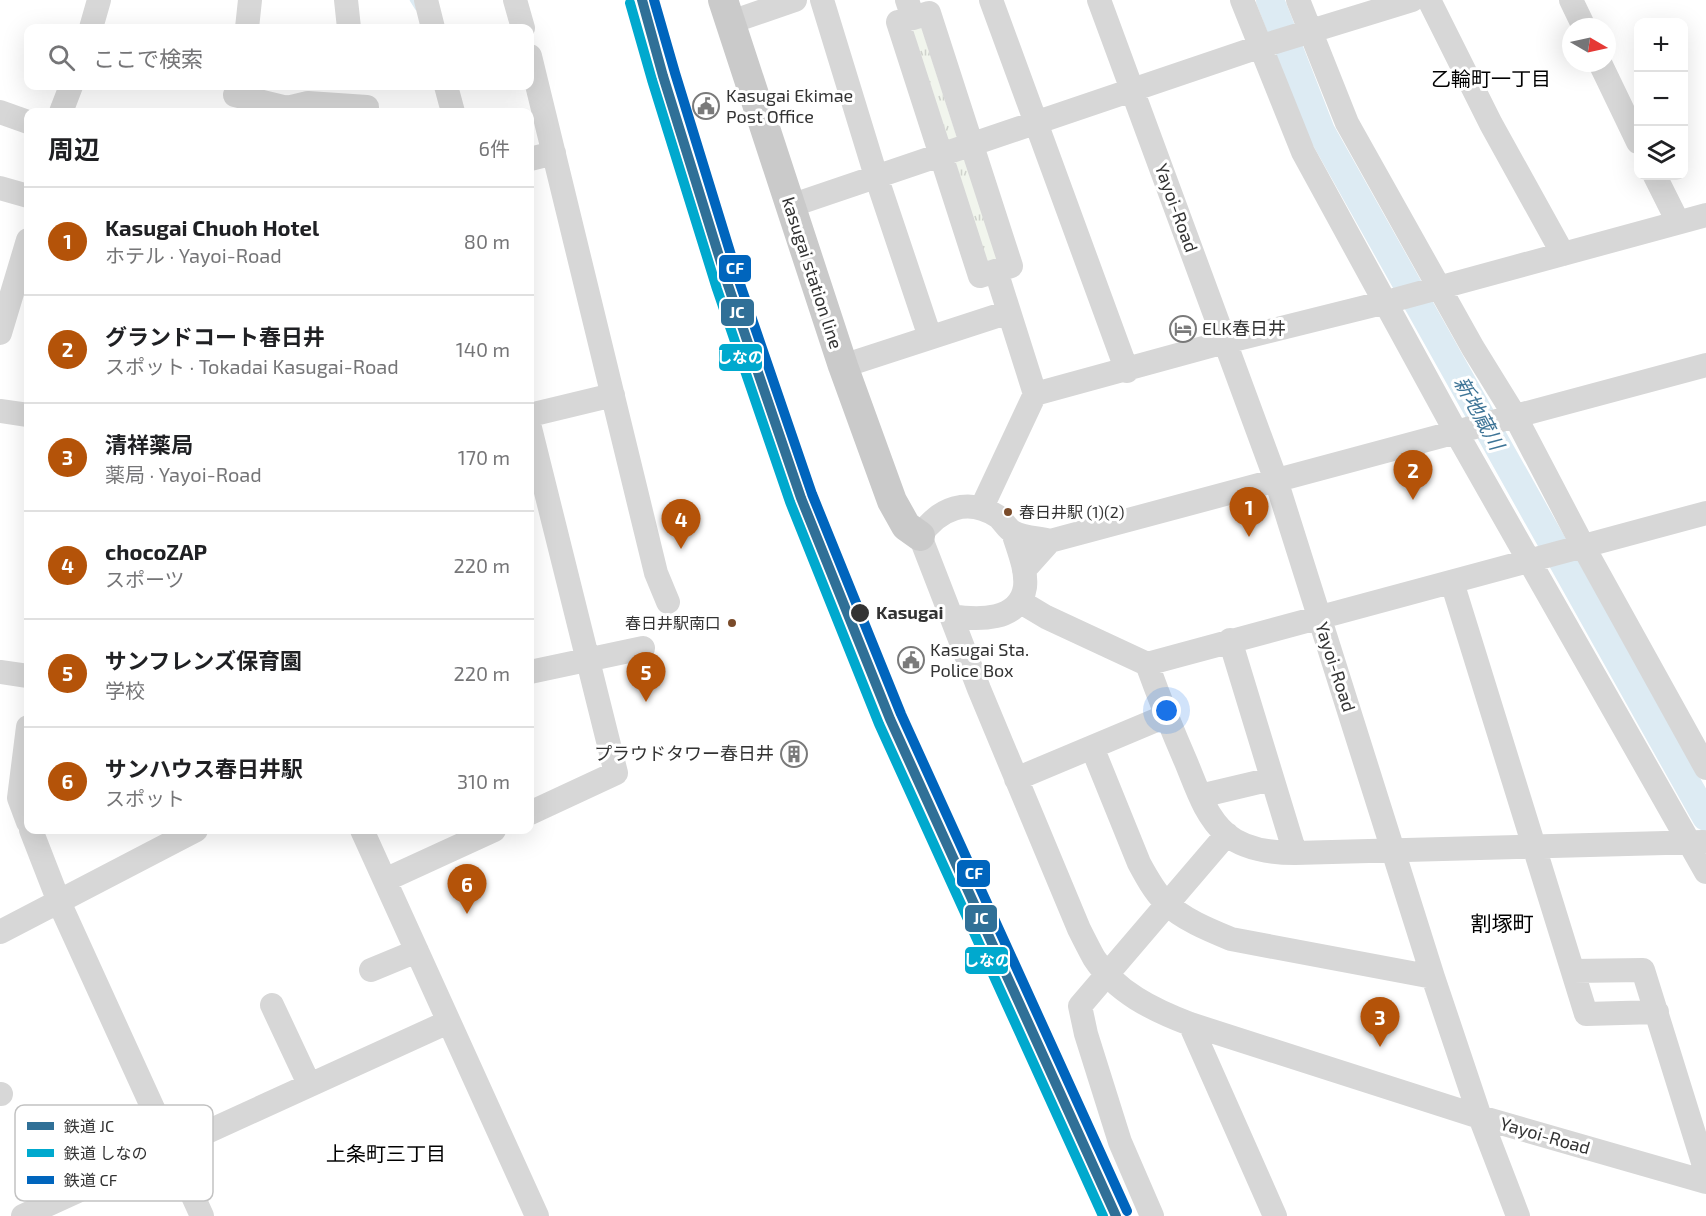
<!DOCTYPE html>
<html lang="ja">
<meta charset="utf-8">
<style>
:root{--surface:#fff;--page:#f6f6f6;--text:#202124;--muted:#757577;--line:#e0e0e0;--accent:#b45309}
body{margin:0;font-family:"Exo 2","Noto Sans JP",sans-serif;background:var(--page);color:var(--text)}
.controls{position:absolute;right:18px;top:18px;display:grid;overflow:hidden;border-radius:12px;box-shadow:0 6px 24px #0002}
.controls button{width:54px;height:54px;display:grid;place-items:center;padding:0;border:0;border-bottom:2px solid var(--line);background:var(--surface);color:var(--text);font:30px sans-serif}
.compass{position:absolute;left:1562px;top:18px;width:54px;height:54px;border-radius:50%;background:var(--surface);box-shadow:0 6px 24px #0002;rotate:99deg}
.you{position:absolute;left:1167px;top:711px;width:21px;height:21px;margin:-15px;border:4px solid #fff;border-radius:50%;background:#1a73e8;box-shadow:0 0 0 9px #1a73e833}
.badge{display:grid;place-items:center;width:39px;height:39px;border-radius:50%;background:var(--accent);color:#fff;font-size:20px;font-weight:700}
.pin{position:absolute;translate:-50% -50px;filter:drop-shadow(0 2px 3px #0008)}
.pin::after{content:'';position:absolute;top:32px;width:21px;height:18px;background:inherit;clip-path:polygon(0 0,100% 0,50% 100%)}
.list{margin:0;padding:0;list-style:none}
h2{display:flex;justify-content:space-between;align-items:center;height:78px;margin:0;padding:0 24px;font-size:26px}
h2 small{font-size:20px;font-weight:400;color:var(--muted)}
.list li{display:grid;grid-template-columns:39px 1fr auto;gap:18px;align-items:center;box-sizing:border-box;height:108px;padding:0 24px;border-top:2px solid var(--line)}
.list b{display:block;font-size:22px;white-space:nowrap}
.list p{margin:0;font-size:20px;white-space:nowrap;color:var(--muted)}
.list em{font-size:20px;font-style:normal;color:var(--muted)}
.icon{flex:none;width:33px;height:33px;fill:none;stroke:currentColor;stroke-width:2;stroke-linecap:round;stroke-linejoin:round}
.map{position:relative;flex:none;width:1706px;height:1216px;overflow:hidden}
.search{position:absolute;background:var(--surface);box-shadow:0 6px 24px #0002;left:24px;top:24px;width:510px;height:66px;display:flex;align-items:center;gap:15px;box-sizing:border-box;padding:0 21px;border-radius:12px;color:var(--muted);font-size:22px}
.panel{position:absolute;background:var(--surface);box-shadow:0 6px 24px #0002;left:24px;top:108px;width:510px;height:726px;border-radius:12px}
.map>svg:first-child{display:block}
.park{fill:url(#park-tufts)}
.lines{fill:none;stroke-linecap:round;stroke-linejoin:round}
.stream{stroke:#ddebf3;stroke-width:4.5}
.river{stroke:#ddebf3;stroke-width:28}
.minor{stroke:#d7d7d7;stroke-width:24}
.major{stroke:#cacaca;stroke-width:30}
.rail-1-casing{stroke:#fff;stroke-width:15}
.rail-2-casing{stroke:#fff;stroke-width:15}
.rail-3-casing{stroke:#fff;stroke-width:15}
.rail-1{stroke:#307097;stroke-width:10}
.rail-2{stroke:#00a9ce;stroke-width:10}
.rail-3{stroke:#0065bd;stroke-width:10}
.bus-dot{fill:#7a4b2a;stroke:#fff;stroke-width:2}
.stop-dot{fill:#333;stroke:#fff;stroke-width:2}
.labels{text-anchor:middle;stroke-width:6;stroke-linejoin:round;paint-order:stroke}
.bus-label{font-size:16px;fill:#333;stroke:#fff;text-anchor:start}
.poi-label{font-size:18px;fill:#333;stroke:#fff;text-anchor:start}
.street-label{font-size:18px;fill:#333;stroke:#fff}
.stop-label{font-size:18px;font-weight:bold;fill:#333;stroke:#fff;text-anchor:start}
.neighbourhood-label{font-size:20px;fill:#000;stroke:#fff}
.water-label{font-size:20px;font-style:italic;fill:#3f7597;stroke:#fff}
.quarter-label{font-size:21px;fill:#000;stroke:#fff}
.key{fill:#fff;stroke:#c2c2c2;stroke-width:1.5}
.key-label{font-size:16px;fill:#333}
.line-badge{stroke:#fff;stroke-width:2}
.badge-label{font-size:16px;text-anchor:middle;font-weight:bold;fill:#fff}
</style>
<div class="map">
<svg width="1706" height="1216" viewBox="0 0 1706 1216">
<defs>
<pattern id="park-tufts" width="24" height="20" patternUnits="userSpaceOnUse" patternTransform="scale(1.5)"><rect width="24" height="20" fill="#f1f5ed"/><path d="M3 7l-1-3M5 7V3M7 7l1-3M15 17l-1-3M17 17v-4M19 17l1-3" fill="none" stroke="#cfd2cc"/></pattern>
</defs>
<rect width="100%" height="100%" fill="#fff"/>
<!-- park -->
<path class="park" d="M 920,23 L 957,138 L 949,141 L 943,138 L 912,26 Z
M 964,157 L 1002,258 L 983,262 L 955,159 Z"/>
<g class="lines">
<!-- stream -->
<path class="stream" d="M 412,0 L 417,8"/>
<!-- river -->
<path class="river" d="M 1270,0 L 1321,131 L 1706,817"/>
<!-- minor -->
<path class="minor" d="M 346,0 L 349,28
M 426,0 L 433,28
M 515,0 L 523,28
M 822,0 L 876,176 L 930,337
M 907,0 L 913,18 L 929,13 L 1011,266 L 980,276 L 898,22 L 913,18
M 991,0 L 1127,371
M 1099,0 L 1276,480 L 1433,977 L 1480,1117 L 1518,1216
M 1242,0 L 1303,152 L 1456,432 L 1706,872
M 1298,0 L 1347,123 L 1473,348 L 1515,416 L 1583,546 L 1706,768
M 1429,0 L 1491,124 L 1563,254
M 1571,0 L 1584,27
M 731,22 L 795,0
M 91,28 L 99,0
M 247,28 L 250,0
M 530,56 L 656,573 L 668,602
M 1600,63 L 1638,142
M 446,86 L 453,112
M 235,95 L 287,108 L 308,103 L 367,107
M 0,112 L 28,122
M 61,112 L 71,86
M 530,159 L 554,153
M 1655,176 L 1678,222
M 0,188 L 28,196
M 790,206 L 1259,47 L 1412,0
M 0,333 L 28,240
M 843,366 L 1009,312
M 1035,394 L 1225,342 L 1394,300 L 1706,215
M 0,411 L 28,415
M 530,415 L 613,395
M 530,428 L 616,773 L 530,813
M 982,507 L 1035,394 L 996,271
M 1013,532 C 1018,549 1027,569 1025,587 C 1020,622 977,620 951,616 L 920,536 C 939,508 968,497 997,516 C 1003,520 1007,529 1013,532 C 1023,538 1040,538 1050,541 L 1024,570
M 1050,541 L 1706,365
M 1452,582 L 1586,1014 L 1657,1012
M 1021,602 L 1046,617 L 1147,664 L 1706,513
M 951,616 L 979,689 L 1079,929 C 1084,939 1089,949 1094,958 C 1116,992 1153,1010 1190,1024 L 1480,1117 L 1706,1182
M 1230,640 L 1295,853
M 1147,664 C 1159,697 1172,730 1186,762 C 1196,786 1205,816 1226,834 C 1245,850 1272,853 1295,853 L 1703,842
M 0,672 L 28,676
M 530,672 L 643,648
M 28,727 L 19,798 L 28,822
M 1092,747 L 1139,863 C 1146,876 1154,891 1165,902 C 1182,919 1209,930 1231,939 L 1433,977
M 1016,779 L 1166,716
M 1200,796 L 1272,779
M 31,830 L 59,902 L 202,1216
M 362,830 L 537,1216
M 385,880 L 494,830
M 0,932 L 196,830
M 371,970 L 417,951
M 1573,971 L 1643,970 L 1706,1172
M 272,1005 L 309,1084
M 1190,1024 L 1275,1216
M 0,1094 L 1,1094
M 23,1216 L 448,1022
M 1152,1216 L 1120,1142 L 1086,1034 L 1080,1006 L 1227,834"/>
<!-- major -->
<path class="major" d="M 723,0 L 843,366 L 892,501 L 906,526 L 920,536"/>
<defs>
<path id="rail-1" d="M 642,0 L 663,76 L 728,285 L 801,498 L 890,719 L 1116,1216"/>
<path id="rail-2" d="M 630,3 L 652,80 L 717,289 L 790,502 L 879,724 L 1103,1216"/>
<path id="rail-3" d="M 654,0 L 675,73 L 739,281 L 812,494 L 901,714 L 1127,1211"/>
</defs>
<!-- rail-1 casing -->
<use href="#rail-1" class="rail-1-casing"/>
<!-- rail-2 casing -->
<use href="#rail-2" class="rail-2-casing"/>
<!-- rail-3 casing -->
<use href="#rail-3" class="rail-3-casing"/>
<!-- rail-1 -->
<use href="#rail-1" class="rail-1"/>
<!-- rail-2 -->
<use href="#rail-2" class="rail-2"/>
<!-- rail-3 -->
<use href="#rail-3" class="rail-3"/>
</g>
<!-- icons -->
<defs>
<symbol id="civic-ring" viewBox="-11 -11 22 22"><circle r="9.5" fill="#fff" stroke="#7a7a7a" stroke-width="1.5"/><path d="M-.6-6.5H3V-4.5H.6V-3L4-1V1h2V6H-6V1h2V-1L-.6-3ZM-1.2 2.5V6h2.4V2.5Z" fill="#7a7a7a"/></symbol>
<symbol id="hotel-ring" viewBox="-11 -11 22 22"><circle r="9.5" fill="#fff" stroke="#7a7a7a" stroke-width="1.5"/><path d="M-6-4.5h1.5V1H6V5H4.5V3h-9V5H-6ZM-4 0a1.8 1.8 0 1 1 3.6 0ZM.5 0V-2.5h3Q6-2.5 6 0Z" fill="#7a7a7a"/></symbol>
<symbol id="building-ring" viewBox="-11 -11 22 22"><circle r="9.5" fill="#fff" stroke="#7a7a7a" stroke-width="1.5"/><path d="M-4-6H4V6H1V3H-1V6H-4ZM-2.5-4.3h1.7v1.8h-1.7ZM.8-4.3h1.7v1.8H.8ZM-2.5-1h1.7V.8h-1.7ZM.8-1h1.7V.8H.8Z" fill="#7a7a7a"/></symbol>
</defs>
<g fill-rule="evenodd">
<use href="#civic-ring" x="691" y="91" width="30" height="30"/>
<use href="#hotel-ring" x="1168" y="314" width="30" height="30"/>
<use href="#civic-ring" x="896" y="645" width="30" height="30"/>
<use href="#building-ring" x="779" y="739" width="30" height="30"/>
</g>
<!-- markers -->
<g class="bus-dot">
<circle cx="1008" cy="512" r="5"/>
<circle cx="732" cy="623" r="5"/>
</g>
<circle class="stop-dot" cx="860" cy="613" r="10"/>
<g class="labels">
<!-- bus labels -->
<g class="bus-label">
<text x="1019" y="518">春日井駅 (1)(2)</text>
<text x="721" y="629" text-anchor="end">春日井駅南口</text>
</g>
<!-- poi labels -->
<g class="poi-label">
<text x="726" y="102">Kasugai Ekimae<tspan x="726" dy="21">Post Office</tspan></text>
<text x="1202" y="335">ELK春日井</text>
<text x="930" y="656">Kasugai Sta.<tspan x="930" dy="21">Police Box</tspan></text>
<text x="774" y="760" text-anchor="end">プラウドタワー春日井</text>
</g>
<!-- street labels -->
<g class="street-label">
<text transform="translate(1176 208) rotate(70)" y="6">Yayoi-Road</text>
<text transform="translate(812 273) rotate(72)" y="6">kasugai station line</text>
<text transform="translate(1335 667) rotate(72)" y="6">Yayoi-Road</text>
<text transform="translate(1545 1136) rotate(16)" y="6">Yayoi-Road</text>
</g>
<!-- stop labels -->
<g class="stop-label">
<text x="876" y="619">Kasugai</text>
</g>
<!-- neighbourhood labels -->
<g class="neighbourhood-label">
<text x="1491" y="86">乙輪町一丁目</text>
<text x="386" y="1161">上条町三丁目</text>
</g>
<!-- water labels -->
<g class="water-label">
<text transform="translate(1479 413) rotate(61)" y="7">新地蔵川</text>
</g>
<!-- quarter labels -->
<g class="quarter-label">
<text x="1502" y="931">割塚町</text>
</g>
</g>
<!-- legend -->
<rect x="15" y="1105" width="198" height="96" rx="9" class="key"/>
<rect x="27" y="1122" width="27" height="8" fill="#307097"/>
<rect x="27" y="1149" width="27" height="8" fill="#00a9ce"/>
<rect x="27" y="1176" width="27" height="8" fill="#0065bd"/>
<g class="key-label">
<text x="64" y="1132">鉄道 JC</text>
<text x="64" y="1159">鉄道 しなの</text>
<text x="64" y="1186">鉄道 CF</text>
</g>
<g class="line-badge">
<rect x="718" y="254" width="34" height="29" rx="6" fill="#0065bd"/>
<rect x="720" y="298" width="35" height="29" rx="6" fill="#307097"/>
<rect x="718" y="343" width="45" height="29" rx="6" fill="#00a9ce"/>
<rect x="956" y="859" width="35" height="29" rx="6" fill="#0065bd"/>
<rect x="964" y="904" width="34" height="29" rx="6" fill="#307097"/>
<rect x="964" y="946" width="45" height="29" rx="6" fill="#00a9ce"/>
</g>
<g class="badge-label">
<text x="735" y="274">CF</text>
<text x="737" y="318">JC</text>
<text x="740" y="363">しなの</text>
<text x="974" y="879">CF</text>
<text x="981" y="924">JC</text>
<text x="987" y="966">しなの</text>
</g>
</svg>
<div class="controls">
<button>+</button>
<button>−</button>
<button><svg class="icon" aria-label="layers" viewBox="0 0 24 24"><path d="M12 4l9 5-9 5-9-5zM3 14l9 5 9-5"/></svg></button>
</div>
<svg class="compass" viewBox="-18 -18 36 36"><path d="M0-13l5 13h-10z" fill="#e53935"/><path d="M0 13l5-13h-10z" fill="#757577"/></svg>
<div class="you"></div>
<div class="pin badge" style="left:1249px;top:537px">1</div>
<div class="pin badge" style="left:1413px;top:500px">2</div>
<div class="pin badge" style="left:1380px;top:1047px">3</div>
<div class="pin badge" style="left:681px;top:549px">4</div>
<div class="pin badge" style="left:646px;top:702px">5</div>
<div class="pin badge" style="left:467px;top:914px">6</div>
<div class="search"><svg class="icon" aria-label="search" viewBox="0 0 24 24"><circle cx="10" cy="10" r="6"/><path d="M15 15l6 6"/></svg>ここで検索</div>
<section class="panel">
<h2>周辺<small>6件</small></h2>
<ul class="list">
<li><span class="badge">1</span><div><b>Kasugai Chuoh Hotel</b><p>ホテル · Yayoi-Road</p></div><em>80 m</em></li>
<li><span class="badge">2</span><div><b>グランドコート春日井</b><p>スポット · Tokadai Kasugai-Road</p></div><em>140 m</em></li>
<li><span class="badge">3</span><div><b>清祥薬局</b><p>薬局 · Yayoi-Road</p></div><em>170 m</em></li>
<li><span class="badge">4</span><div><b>chocoZAP</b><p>スポーツ</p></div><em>220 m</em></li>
<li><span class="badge">5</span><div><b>サンフレンズ保育園</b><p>学校</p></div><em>220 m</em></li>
<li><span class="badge">6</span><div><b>サンハウス春日井駅</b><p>スポット</p></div><em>310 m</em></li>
</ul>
</section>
</div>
